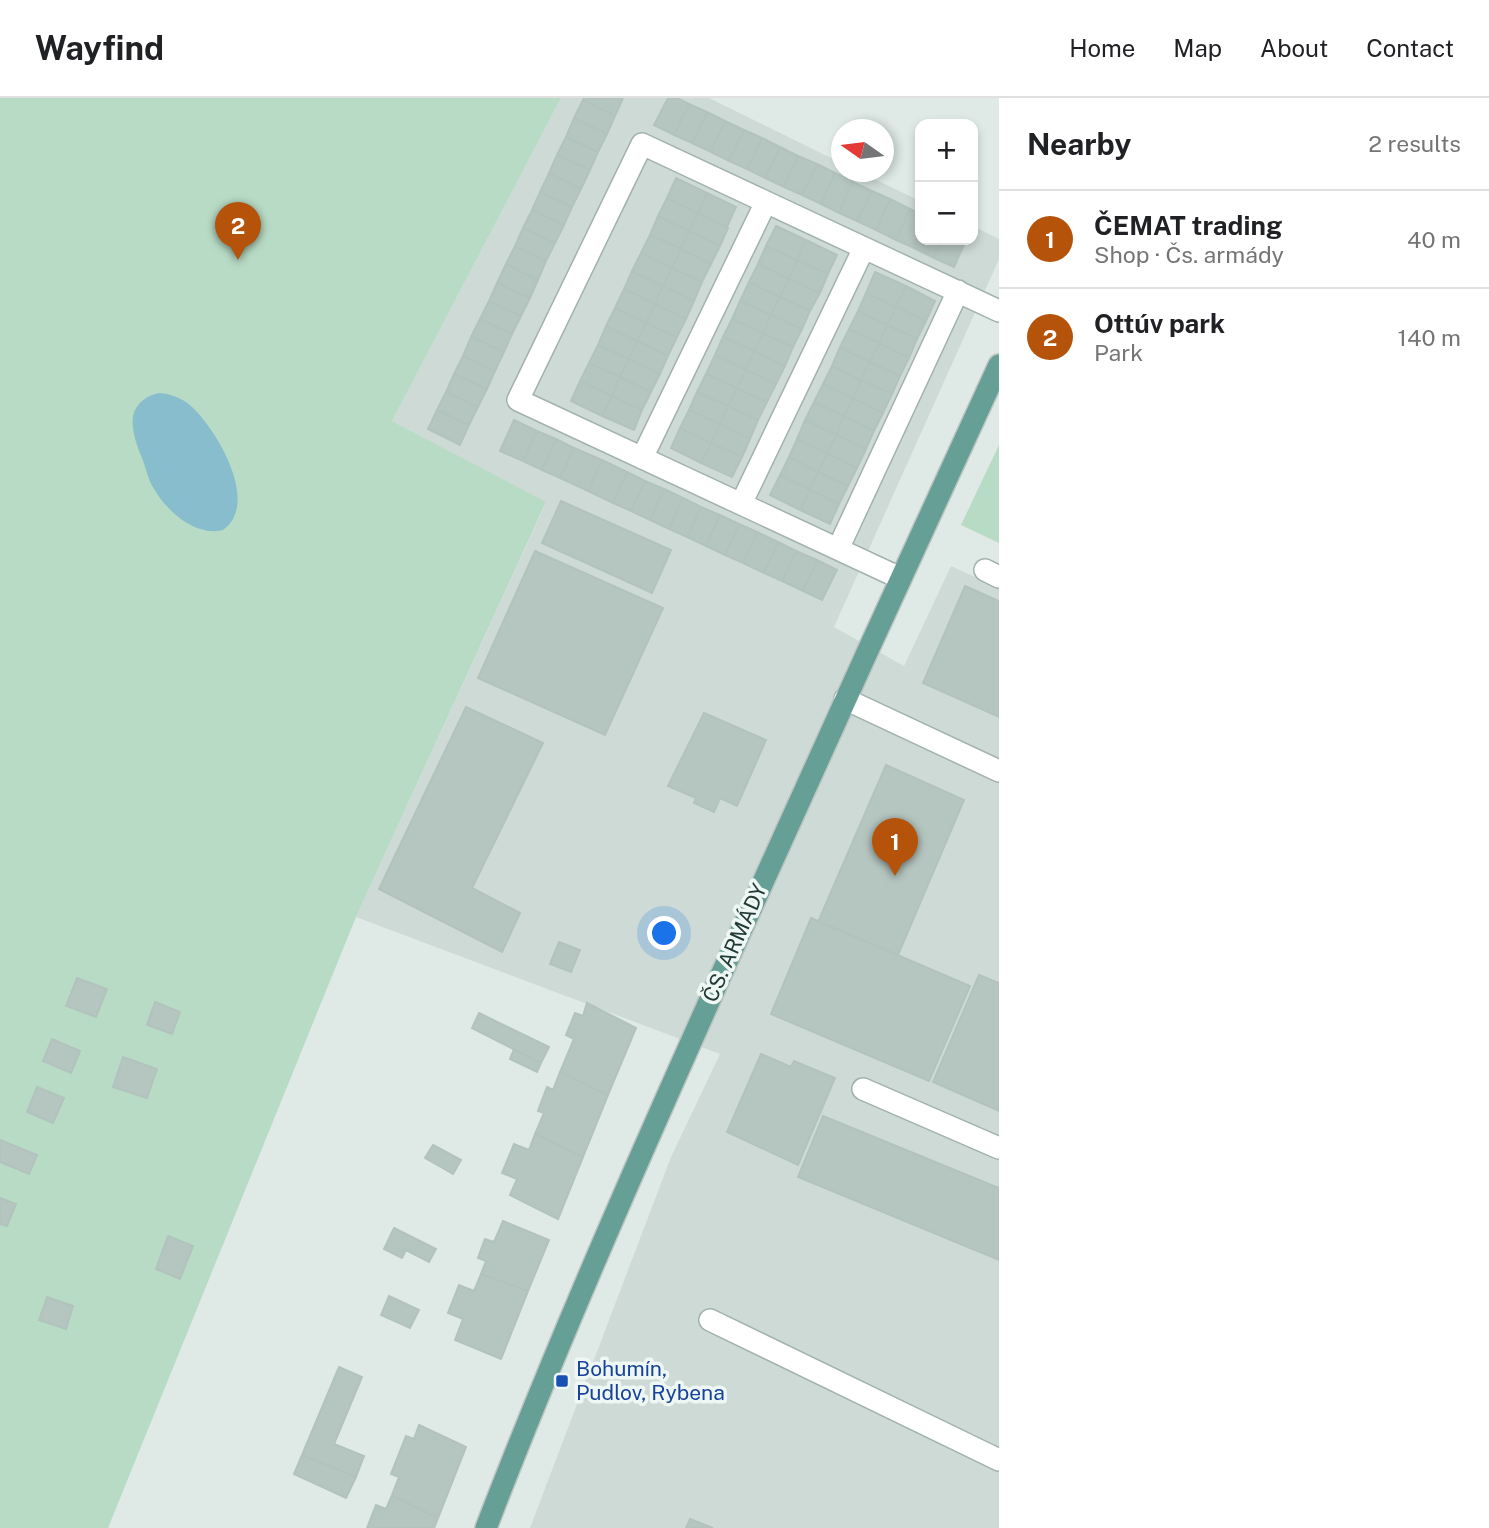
<!DOCTYPE html>
<meta charset="utf-8">
<style>
:root{--surface:#fff;--page:#f2f2f2;--text:#202124;--muted:#757577;--line:#e0e0e0;--accent:#b45309}
body{margin:0;font-family:"Public Sans",sans-serif;background:var(--page);color:var(--text)}
.controls{position:absolute;right:21px;top:21px;display:grid;overflow:hidden;border-radius:14px;box-shadow:0 4px 10px #0003}
.controls button{width:63px;height:63px;display:grid;place-items:center;padding:0;border:0;border-bottom:2px solid var(--line);background:var(--surface);color:var(--text);font:35px sans-serif}
.compass{position:absolute;left:831px;top:21px;width:63px;height:63px;border-radius:50%;background:var(--surface);box-shadow:0 4px 10px #0003;rotate:284deg}
.you{position:absolute;left:665px;top:836px;width:24px;height:24px;margin:-18px;border:5px solid #fff;border-radius:50%;background:#1a73e8;box-shadow:0 0 0 10px #1a73e833}
.badge{display:grid;place-items:center;width:46px;height:46px;border-radius:50%;background:var(--accent);color:#fff;font-size:23px;font-weight:700}
.pin{position:absolute;translate:-50% -58px;filter:drop-shadow(0 2px 4px #0008)}
.pin::after{content:'';position:absolute;top:37px;width:24px;height:21px;background:inherit;clip-path:polygon(0 0,100% 0,50% 100%)}
.list{margin:0;padding:0;list-style:none}
h2{display:flex;justify-content:space-between;align-items:center;height:91px;margin:0;padding:0 28px;font-size:30px}
h2 small{font-size:23px;font-weight:400;color:var(--muted)}
.list li{display:grid;grid-template-columns:46px 1fr auto;gap:21px;align-items:center;box-sizing:border-box;height:98px;padding:0 28px;border-top:2px solid var(--line)}
.list b{display:block;font-size:26px;white-space:nowrap}
.list p{margin:0;font-size:23px;white-space:nowrap;color:var(--muted)}
.list em{font-size:23px;font-style:normal;color:var(--muted)}
.map{position:relative;flex:none;width:999px;height:1430px;overflow:hidden}
header{display:flex;align-items:center;gap:42px;box-sizing:border-box;height:98px;padding:0 35px;background:var(--surface);border-bottom:2px solid var(--line)}
header strong{font-size:33px}
nav{display:flex;gap:38px;margin-inline-start:auto;font-size:24px}
main{display:flex}
aside{flex:1;background:var(--surface)}
.map>svg:first-child{display:block}
.built{fill:#cedad5}
.green{fill:#b8dbc5}
.water{fill:#88bdce}
.building{fill:#b5c5bf;stroke:#b2c3be;stroke-width:2}
.lines{fill:none;stroke-linecap:round;stroke-linejoin:round}
.minor-casing{stroke:#a2b2ad;stroke-width:24}
.major-casing{stroke:#bcc4c2;stroke-width:24}
.minor{stroke:#fff;stroke-width:21}
.major{stroke:#659f95;stroke-width:21}
.transit-dot{fill:#1a4fb4;stroke:#eff7f4;stroke-width:2.5}
.labels{text-anchor:middle;stroke-width:7;stroke-linejoin:round;paint-order:stroke}
.street-label{font-size:21px;fill:#213a35;stroke:#eff7f4}
.transit-label{font-size:21px;fill:#164399;stroke:#eff7f4;text-anchor:start}
</style>
<header>
<strong>Wayfind</strong>
<nav><a>Home</a><a>Map</a><a>About</a><a>Contact</a></nav>
</header>
<main>
<div class="map">
<svg width="999" height="1430" viewBox="0 0 999 1430">
<rect width="100%" height="100%" fill="#dfeae6"/>
<!-- built -->
<path class="built" d="M 561,0 L 709,0 L 841,65 L 842,74 L 860,74 L 920,103 L 920,142 L 973,142 L 973,128 L 999,141 L 999,161 L 834,529 L 904,568 L 951,468 L 999,490 L 999,1430 L 530,1430 L 671,1059 L 720,956 L 356,819 L 546,405 L 392,323 Z"/>
<!-- green -->
<path class="green" d="M 0,0 L 561,0 L 392,323 L 546,404 L 356,819 L 108,1430 L 0,1430 Z
M 999,347 L 999,445 L 961,427 Z"/>
<!-- water -->
<path class="water" d="M 160,295 C 171,296 181,300 190,307 C 216,330 261,405 223,432 C 195,439 167,413 154,391 C 148,382 146,370 142,360 C 137,348 131,332 133,318 C 136,305 147,297 160,295 Z"/>
<!-- building -->
<path class="building" d="M 584,0 L 623,0 L 615,18 L 583,2 Z
M 668,0 L 677,0 L 689,6 L 674,37 L 654,27 Z
M 583,2 L 615,18 L 607,36 L 574,20 Z
M 689,6 L 707,14 L 692,45 L 674,37 Z
M 707,14 L 725,23 L 711,54 L 692,45 Z
M 574,20 L 607,36 L 598,54 L 566,39 Z
M 725,23 L 744,32 L 729,63 L 711,54 Z
M 744,32 L 762,40 L 747,71 L 729,63 Z
M 566,39 L 598,54 L 590,72 L 557,57 Z
M 762,40 L 780,49 L 765,80 L 747,71 Z
M 780,49 L 798,58 L 784,89 L 765,80 Z
M 557,57 L 590,72 L 581,91 L 549,75 Z
M 798,58 L 817,66 L 802,97 L 784,89 Z
M 817,66 L 835,75 L 821,106 L 802,97 Z
M 549,75 L 581,91 L 572,109 L 540,94 Z
M 835,75 L 853,84 L 839,115 L 821,106 Z
M 676,80 L 707,95 L 698,115 L 667,100 Z
M 853,84 L 872,93 L 857,123 L 839,115 Z
M 872,93 L 890,101 L 876,132 L 857,123 Z
M 540,94 L 572,109 L 564,127 L 532,112 Z
M 707,95 L 736,109 L 727,129 L 698,115 Z
M 667,100 L 698,115 L 689,133 L 658,118 Z
M 890,101 L 910,111 L 896,142 L 876,132 Z
M 910,111 L 920,116 L 920,137 L 914,150 L 896,142 Z
M 532,112 L 564,127 L 555,145 L 523,130 Z
M 698,115 L 728,130 L 720,148 L 689,133 Z
M 658,118 L 689,133 L 681,151 L 650,137 Z
M 776,128 L 806,142 L 797,162 L 766,148 Z
M 523,130 L 555,145 L 546,163 L 515,148 Z
M 689,133 L 720,148 L 711,166 L 681,151 Z
M 650,137 L 681,151 L 672,170 L 641,155 Z
M 920,137 L 920,142 L 943,142 L 934,160 L 914,150 Z
M 806,142 L 837,157 L 828,176 L 797,162 Z
M 943,142 L 966,142 L 954,169 L 934,160 Z
M 515,148 L 546,163 L 538,182 L 506,166 Z
M 766,148 L 797,162 L 789,181 L 758,166 Z
M 681,151 L 711,166 L 702,184 L 672,170 Z
M 641,155 L 672,170 L 663,188 L 632,173 Z
M 797,162 L 828,176 L 820,195 L 789,181 Z
M 506,166 L 538,182 L 530,200 L 497,185 Z
M 758,166 L 789,181 L 780,199 L 749,184 Z
M 672,170 L 702,184 L 694,203 L 663,188 Z
M 632,173 L 663,188 L 655,206 L 624,191 Z
M 875,174 L 906,188 L 896,209 L 866,195 Z
M 789,181 L 820,195 L 810,213 L 780,199 Z
M 749,184 L 780,199 L 771,217 L 740,203 Z
M 497,185 L 530,200 L 521,218 L 489,203 Z
M 663,188 L 694,203 L 686,221 L 655,206 Z
M 906,188 L 935,203 L 926,223 L 896,209 Z
M 624,191 L 655,206 L 646,225 L 615,210 Z
M 866,195 L 896,209 L 887,227 L 858,213 Z
M 780,199 L 810,213 L 802,231 L 771,217 Z
M 489,203 L 521,218 L 512,236 L 480,221 Z
M 740,203 L 771,217 L 763,235 L 732,221 Z
M 655,206 L 686,221 L 677,239 L 646,225 Z
M 896,209 L 926,223 L 917,241 L 887,227 Z
M 615,210 L 646,225 L 637,243 L 606,228 Z
M 858,213 L 887,227 L 879,245 L 849,231 Z
M 771,217 L 802,231 L 793,249 L 763,235 Z
M 480,221 L 512,236 L 504,254 L 471,239 Z
M 732,221 L 763,235 L 754,253 L 723,239 Z
M 646,225 L 677,239 L 668,258 L 637,243 Z
M 887,227 L 917,241 L 909,260 L 879,245 Z
M 606,228 L 637,243 L 629,261 L 598,247 Z
M 849,231 L 879,245 L 870,264 L 840,249 Z
M 763,235 L 793,249 L 785,268 L 754,253 Z
M 471,239 L 504,254 L 495,273 L 463,258 Z
M 723,239 L 754,253 L 746,272 L 715,257 Z
M 637,243 L 668,258 L 660,276 L 629,261 Z
M 879,245 L 909,260 L 900,278 L 870,264 Z
M 598,247 L 629,261 L 620,279 L 589,265 Z
M 840,249 L 870,264 L 861,282 L 832,268 Z
M 754,253 L 785,268 L 776,286 L 746,272 Z
M 715,257 L 746,272 L 737,290 L 706,276 Z
M 463,258 L 495,273 L 487,291 L 454,276 Z
M 629,261 L 660,276 L 651,294 L 620,279 Z
M 870,264 L 900,278 L 892,296 L 861,282 Z
M 589,265 L 620,279 L 612,298 L 580,283 Z
M 832,268 L 861,282 L 853,300 L 823,286 Z
M 746,272 L 776,286 L 767,304 L 737,290 Z
M 454,276 L 487,291 L 478,309 L 446,294 Z
M 706,276 L 737,290 L 728,308 L 697,294 Z
M 620,279 L 651,294 L 642,312 L 612,298 Z
M 861,282 L 892,296 L 883,315 L 853,300 Z
M 580,283 L 612,298 L 602,318 L 571,303 Z
M 823,286 L 853,300 L 844,318 L 814,304 Z
M 737,290 L 767,304 L 758,322 L 728,308 Z
M 446,294 L 478,309 L 469,327 L 437,312 Z
M 697,294 L 728,308 L 720,326 L 689,312 Z
M 612,298 L 642,312 L 634,332 L 602,318 Z
M 853,300 L 883,315 L 874,333 L 844,318 Z
M 814,304 L 844,318 L 836,337 L 805,322 Z
M 728,308 L 758,322 L 750,341 L 720,326 Z
M 437,312 L 469,327 L 460,347 L 428,331 Z
M 689,312 L 720,326 L 711,345 L 680,330 Z
M 844,318 L 874,333 L 866,351 L 836,337 Z
M 514,322 L 537,333 L 523,363 L 500,353 Z
M 805,322 L 836,337 L 827,355 L 797,341 Z
M 720,326 L 750,341 L 742,359 L 711,345 Z
M 680,330 L 711,345 L 701,365 L 671,350 Z
M 537,333 L 556,341 L 542,372 L 523,363 Z
M 836,337 L 866,351 L 857,370 L 827,355 Z
M 556,341 L 574,350 L 560,380 L 542,372 Z
M 797,341 L 827,355 L 818,374 L 789,359 Z
M 711,345 L 742,359 L 732,379 L 701,365 Z
M 574,350 L 602,362 L 588,393 L 560,380 Z
M 827,355 L 857,370 L 848,388 L 818,374 Z
M 789,359 L 818,374 L 810,392 L 780,377 Z
M 602,362 L 627,374 L 613,405 L 588,393 Z
M 627,374 L 645,383 L 631,413 L 613,405 Z
M 818,374 L 848,388 L 839,406 L 810,392 Z
M 780,377 L 810,392 L 800,412 L 770,397 Z
M 645,383 L 664,391 L 650,422 L 631,413 Z
M 664,391 L 683,400 L 669,431 L 650,422 Z
M 810,392 L 839,406 L 830,426 L 800,412 Z
M 683,400 L 701,409 L 687,439 L 669,431 Z
M 561,403 L 671,452 L 652,495 L 542,445 Z
M 701,409 L 720,417 L 706,448 L 687,439 Z
M 720,417 L 739,426 L 725,457 L 706,448 Z
M 739,426 L 757,434 L 743,465 L 725,457 Z
M 757,434 L 778,444 L 764,475 L 743,465 Z
M 778,444 L 796,453 L 782,483 L 764,475 Z
M 535,453 L 663,510 L 605,637 L 478,580 Z
M 796,453 L 817,462 L 803,493 L 782,483 Z
M 817,462 L 837,472 L 822,502 L 803,493 Z
M 965,488 L 999,503 L 999,619 L 923,585 Z
M 466,609 L 543,645 L 472,790 L 520,815 L 502,854 L 379,791 Z
M 704,615 L 766,642 L 737,708 L 720,700 L 714,714 L 694,705 L 696,700 L 668,688 Z
M 886,667 L 964,702 L 898,857 L 818,824 Z
M 811,820 L 970,888 L 929,983 L 771,916 Z
M 559,844 L 580,852 L 571,874 L 550,866 Z
M 979,877 L 999,885 L 999,1013 L 933,984 Z
M 77,880 L 107,891 L 96,919 L 66,908 Z
M 155,904 L 180,914 L 172,936 L 147,927 Z
M 587,905 L 636,930 L 608,997 L 560,974 L 574,941 L 566,937 L 575,915 L 583,918 Z
M 479,915 L 549,949 L 541,965 L 472,930 Z
M 52,941 L 80,953 L 71,975 L 43,963 Z
M 514,951 L 541,965 L 537,974 L 510,961 Z
M 761,956 L 791,969 L 794,963 L 835,980 L 798,1067 L 727,1034 Z
M 123,959 L 157,971 L 147,1000 L 113,989 Z
M 560,974 L 608,997 L 583,1059 L 535,1036 L 544,1015 L 538,1013 L 547,989 L 553,992 Z
M 37,989 L 64,1000 L 53,1025 L 27,1014 Z
M 823,1018 L 999,1090 L 999,1162 L 798,1079 Z
M 535,1036 L 583,1059 L 558,1121 L 510,1097 L 517,1081 L 502,1075 L 514,1046 L 529,1052 Z
M 0,1042 L 37,1057 L 29,1076 L 0,1064 Z
M 433,1047 L 461,1062 L 453,1076 L 425,1060 Z
M 0,1100 L 16,1106 L 7,1128 L 0,1126 Z
M 503,1123 L 549,1142 L 528,1193 L 481,1176 L 486,1163 L 478,1160 L 485,1141 L 494,1144 Z
M 394,1130 L 436,1151 L 429,1164 L 406,1152 L 402,1160 L 384,1151 Z
M 168,1138 L 193,1148 L 180,1181 L 156,1171 Z
M 481,1176 L 528,1193 L 501,1261 L 455,1242 L 463,1221 L 448,1215 L 459,1187 L 474,1193 Z
M 389,1198 L 419,1212 L 410,1230 L 381,1217 Z
M 47,1199 L 73,1208 L 66,1231 L 39,1222 Z
M 339,1269 L 362,1279 L 334,1346 L 364,1358 L 356,1379 L 302,1357 Z
M 419,1327 L 466,1349 L 438,1420 L 392,1397 L 399,1379 L 391,1376 L 406,1338 L 414,1341 Z
M 302,1357 L 356,1379 L 346,1400 L 294,1376 Z
M 392,1397 L 438,1420 L 434,1430 L 367,1430 L 376,1407 L 386,1411 Z
M 690,1421 L 713,1430 L 686,1430 Z"/>
<g class="lines">
<defs>
<path id="minor" d="M 642,360 L 766,104
M 741,406 L 864,150
M 838,451 L 958,193
M 985,472 L 999,479
M 900,480 L 518,302 L 642,46 L 999,213
M 845,601 L 999,673
M 863,991 L 999,1050
M 710,1222 L 999,1362"/>
<path id="major" d="M 486,1430 C 558,1243 639,1060 721,877 C 813,673 905,470 999,267"/>
</defs>
<!-- minor casing -->
<use href="#minor" class="minor-casing"/>
<!-- major casing -->
<use href="#major" class="major-casing"/>
<!-- minor -->
<use href="#minor" class="minor"/>
<!-- major -->
<use href="#major" class="major"/>
</g>
<!-- markers -->
<rect class="transit-dot" x="555" y="1276" width="14" height="14" rx="3.5"/>
<g class="labels">
<!-- street labels -->
<g class="street-label">
<text transform="translate(735 845) rotate(-66)" y="7">ČS. ARMÁDY</text>
</g>
<!-- transit labels -->
<g class="transit-label">
<text x="576" y="1278">Bohumín,<tspan x="576" dy="24">Pudlov, Rybena</tspan></text>
</g>
</g>
</svg>
<div class="controls">
<button>+</button>
<button>−</button>
</div>
<svg class="compass" viewBox="-18 -18 36 36"><path d="M0-13l5 13h-10z" fill="#e53935"/><path d="M0 13l5-13h-10z" fill="#757577"/></svg>
<div class="you"></div>
<div class="pin badge" style="left:895px;top:778px">1</div>
<div class="pin badge" style="left:238px;top:162px">2</div>
</div>
<aside>
<h2>Nearby<small>2 results</small></h2>
<ul class="list">
<li><span class="badge">1</span><div><b>ČEMAT trading</b><p>Shop · Čs. armády</p></div><em>40 m</em></li>
<li><span class="badge">2</span><div><b>Ottúv park</b><p>Park</p></div><em>140 m</em></li>
</ul>
</aside>
</main>
